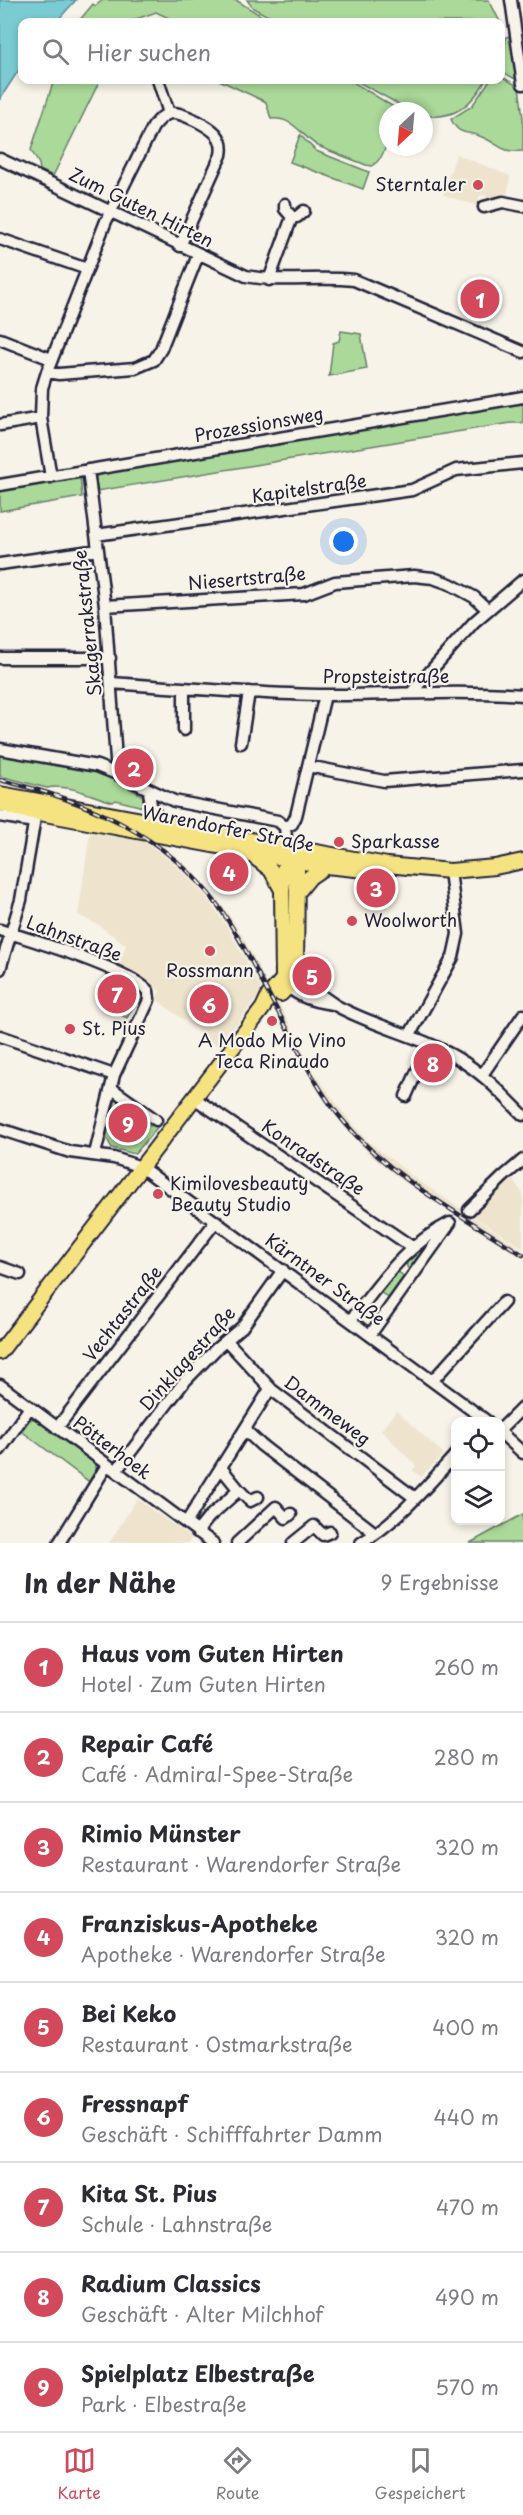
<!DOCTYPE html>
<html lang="de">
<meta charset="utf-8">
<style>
:root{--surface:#fff;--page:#f7f7f7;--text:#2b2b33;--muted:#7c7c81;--line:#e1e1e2;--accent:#d1495b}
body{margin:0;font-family:"Playpen Sans",sans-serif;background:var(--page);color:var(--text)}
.controls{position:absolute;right:18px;bottom:18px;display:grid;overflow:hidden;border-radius:12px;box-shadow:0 3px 9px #0003}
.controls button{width:54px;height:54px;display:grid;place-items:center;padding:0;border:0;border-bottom:2px solid var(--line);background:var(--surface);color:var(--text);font:30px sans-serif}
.compass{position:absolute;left:379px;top:102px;width:54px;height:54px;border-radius:50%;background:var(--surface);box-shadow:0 3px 9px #0003;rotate:206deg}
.you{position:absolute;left:344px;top:542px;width:21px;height:21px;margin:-15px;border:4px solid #fff;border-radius:50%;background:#1a73e8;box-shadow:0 0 0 9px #1a73e833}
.badge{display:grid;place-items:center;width:39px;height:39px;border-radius:50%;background:var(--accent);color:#fff;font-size:20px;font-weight:700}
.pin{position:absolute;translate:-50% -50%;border:3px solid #fff;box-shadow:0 2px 6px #0006}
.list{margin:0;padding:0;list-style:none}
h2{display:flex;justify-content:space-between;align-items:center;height:78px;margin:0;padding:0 24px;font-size:26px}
h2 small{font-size:20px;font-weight:400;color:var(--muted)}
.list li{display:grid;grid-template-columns:39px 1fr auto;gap:18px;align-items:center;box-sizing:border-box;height:90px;padding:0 24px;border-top:2px solid var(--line)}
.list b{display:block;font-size:22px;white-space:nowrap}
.list p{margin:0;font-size:20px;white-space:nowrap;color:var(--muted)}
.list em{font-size:20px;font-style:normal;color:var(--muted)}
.icon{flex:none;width:33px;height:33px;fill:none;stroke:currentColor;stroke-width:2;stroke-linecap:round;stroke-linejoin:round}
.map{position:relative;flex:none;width:523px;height:1543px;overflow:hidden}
.search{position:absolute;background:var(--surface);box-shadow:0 3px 9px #0003;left:18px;right:18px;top:18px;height:66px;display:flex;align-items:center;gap:15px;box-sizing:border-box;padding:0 21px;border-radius:12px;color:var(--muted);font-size:22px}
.sheet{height:888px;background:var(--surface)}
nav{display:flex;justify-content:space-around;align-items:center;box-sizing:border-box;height:84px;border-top:2px solid var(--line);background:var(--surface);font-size:16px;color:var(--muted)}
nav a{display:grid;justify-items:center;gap:3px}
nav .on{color:var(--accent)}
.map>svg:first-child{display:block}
.built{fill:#eee4ce}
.green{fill:#aad999;stroke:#667e6a;stroke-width:1.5}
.water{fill:#7acbd2;stroke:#578796;stroke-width:1.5}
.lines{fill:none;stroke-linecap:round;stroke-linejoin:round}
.minor-casing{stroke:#22223b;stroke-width:15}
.major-casing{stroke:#22223b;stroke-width:18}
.minor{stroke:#f7f3e8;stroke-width:10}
.major{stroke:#f5e382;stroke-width:14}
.rail-casing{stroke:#22223b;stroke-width:4.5}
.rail{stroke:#f7f3e8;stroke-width:2;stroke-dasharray:7;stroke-linecap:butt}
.poi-dot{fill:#d1495b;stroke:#f7f3e8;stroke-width:2}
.labels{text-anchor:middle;stroke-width:4.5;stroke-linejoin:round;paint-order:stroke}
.poi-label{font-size:18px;fill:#22223b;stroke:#f7f3e8;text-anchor:start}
.street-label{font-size:18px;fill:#22223b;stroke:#f7f3e8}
</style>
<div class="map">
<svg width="523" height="1543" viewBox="0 0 523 1543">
<rect width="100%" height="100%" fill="#f7f3e8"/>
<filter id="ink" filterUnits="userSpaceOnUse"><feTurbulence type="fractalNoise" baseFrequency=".0167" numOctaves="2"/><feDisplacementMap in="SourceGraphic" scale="12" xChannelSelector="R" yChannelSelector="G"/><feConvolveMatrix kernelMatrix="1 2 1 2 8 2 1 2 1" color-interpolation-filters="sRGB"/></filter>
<g filter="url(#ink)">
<!-- built -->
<path class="built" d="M 456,154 L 510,176 L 507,198 L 489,202 L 486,196 L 482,195 L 479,197 L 478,206 L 443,195 Z
M 0,776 L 34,785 L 92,805 L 160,843 L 191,870 L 220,902 L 243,937 L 267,984 L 280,1005 L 311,1068 L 342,1111 L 369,1142 L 419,1181 L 523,1250 L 523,1259 L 403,1181 L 368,1153 L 347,1130 L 312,1082 L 240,945 L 212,901 L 175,863 L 142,837 L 78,804 L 0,783 Z
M 90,832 L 145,841 L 173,863 L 204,894 L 226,925 L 261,988 L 260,994 L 219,1047 L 156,999 L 160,991 L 118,967 L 126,945 L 100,926 L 78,915 Z
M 104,972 L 134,986 L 127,1018 L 120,1014 L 107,1015 L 93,997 Z
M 509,1175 L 523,1193 L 523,1248 L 471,1215 Z
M 396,1411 L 444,1454 L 421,1477 L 413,1470 L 416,1466 L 381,1430 Z
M 137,1499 L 192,1538 L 188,1543 L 109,1543 Z"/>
<!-- green -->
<path class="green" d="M 103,0 L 236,0 L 271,22 L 177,22 L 156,12 L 128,22 L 78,22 L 93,4 L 95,6 Z
M 247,0 L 489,0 L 500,22 L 279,22 L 253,8 Z
M 512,36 L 518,79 L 517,80 L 501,71 C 500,59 506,49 506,37 Z
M 501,76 L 519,87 L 523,117 L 523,151 C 501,153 501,145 482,137 C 468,131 458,136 451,119 L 472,106 L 490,80 L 500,80 Z
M 54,80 L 100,80 L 53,176 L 40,170 L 39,164 L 31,150 Z
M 219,80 L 350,80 L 400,111 L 388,111 C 388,131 390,154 372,166 L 366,165 C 351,159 334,153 318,146 C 302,137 295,117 271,119 L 266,102 Z
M 355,80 L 354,80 L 486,80 C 472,104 454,121 424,115 L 424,111 L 411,111 Z
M 300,135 L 316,151 L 369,172 L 363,189 L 290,162 Z
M 341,331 L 361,334 L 367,369 L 329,376 L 333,343 L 339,341 Z
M 523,400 L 523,423 L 511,423 L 97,491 L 95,473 Z
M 80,476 L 82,497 L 0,511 L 0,489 Z
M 0,751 L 99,771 L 143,796 L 143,807 L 116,800 L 113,802 C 93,797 68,783 47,788 L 0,776 Z
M 110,975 L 142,991 L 127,1018 L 120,1014 L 125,1005 L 120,996 L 105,988 Z
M 117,1095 L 138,1110 L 135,1115 L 150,1126 L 154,1121 L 159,1125 L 135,1154 L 112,1148 L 106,1137 Z
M 428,1240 L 433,1245 L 413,1272 L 407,1267 L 406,1258 Z
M 396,1270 L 406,1278 L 390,1299 L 380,1292 Z
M 31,1419 L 36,1419 L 95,1463 L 97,1471 L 91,1483 L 20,1430 Z
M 523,1514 L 523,1543 L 470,1543 Z"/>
<!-- water -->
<path class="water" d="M 0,0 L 76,0 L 56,22 L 22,22 L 22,65 L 0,99 Z"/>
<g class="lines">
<defs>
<path id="minor" d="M 511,0 L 523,84
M 158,80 L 169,113
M 0,159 L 246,276 C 282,283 317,276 354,280 L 523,352
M 285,204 L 285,209 L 292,217
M 484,207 L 503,202 L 523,206
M 0,239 L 87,269
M 269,280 L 292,217 L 297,217 L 304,211
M 0,339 L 51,359
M 47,372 L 59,374 L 135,368 L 154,360 L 161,349 L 198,255
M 0,425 L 41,418
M 88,470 L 105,606 L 117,774
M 51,477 L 41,418 L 42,388 L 47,372 L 106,221 L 153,127 C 158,121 163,114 171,113 C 180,112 187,117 195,120 C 210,128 225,135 221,155 L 180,246
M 0,485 L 523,397
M 96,535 L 412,490 L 456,470 L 523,463
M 0,564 L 98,550
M 105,606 L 304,594 L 335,582 L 414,576 L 433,578 L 450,584 L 474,597 L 488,610
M 0,658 L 110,658
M 112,683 C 183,688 255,694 326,695 C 392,695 457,690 523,695
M 412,692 L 474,622 L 523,580
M 184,730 L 184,689
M 241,743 L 249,692
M 0,749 L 97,766 L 117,774 L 174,801 L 278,821 L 285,827 L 287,847
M 308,766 L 384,781 L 523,770
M 149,791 L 151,805 L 162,826
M 0,816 L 34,822
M 285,827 L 292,824 L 296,816 L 325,695
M 0,930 C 32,940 128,969 148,991 L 149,1000 L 114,1075
M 0,969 L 21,900 L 37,806
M 287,979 C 306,980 320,996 335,1005 C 374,1027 419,1035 457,1058 C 483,1073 502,1094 523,1115
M 285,982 C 295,997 316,1002 333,1004
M 0,1036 L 114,1075 L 95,1154
M 409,1036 L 453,957 L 458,934 L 450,871
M 482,1075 L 523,1015
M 111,1088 L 156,1120
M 406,1096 L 429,1044
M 194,1098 L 412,1247
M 0,1129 L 70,1152 L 114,1158 L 141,1167 L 488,1422
M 469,1210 L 503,1177 L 523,1160
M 0,1267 L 20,1274
M 351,1320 C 383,1280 403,1247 450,1223
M 370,1335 L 448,1226
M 227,1341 L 272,1390 L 415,1498
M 433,1380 L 504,1302
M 0,1385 L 213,1543
M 57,1428 L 216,1221
M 245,1430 L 261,1445 L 375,1533
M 500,1430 L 523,1407
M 500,1432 L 523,1453
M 0,1450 L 30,1407
M 222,1469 L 239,1490
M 116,1471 L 184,1382 L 216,1349 L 242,1327 L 283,1270
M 186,1523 L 270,1389
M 197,1532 L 209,1517 L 239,1490 L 250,1501 L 258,1497
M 59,1543 L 107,1465
M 237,1543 L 276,1507 L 286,1518 L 291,1514
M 293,1543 L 314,1526 L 323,1535 L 330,1532
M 361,1543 C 398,1521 427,1486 456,1454"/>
<path id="major" d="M 0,794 L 387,865 L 450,871 L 495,867 L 523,861
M 0,803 L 18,809 L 326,866 L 365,870
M 248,852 L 271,870 L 282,890
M 297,893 L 310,877 L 326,866
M 281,994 L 294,980 L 296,969 L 297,871 L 297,860 L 293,855
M 0,1352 L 263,1008 L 269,995 L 283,979 L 282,890 L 287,847"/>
</defs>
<!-- minor casing -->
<use href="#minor" class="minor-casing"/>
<!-- major casing -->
<use href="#major" class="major-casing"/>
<!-- minor -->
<use href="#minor" class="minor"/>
<!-- major -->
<use href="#major" class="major"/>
<defs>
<path id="rail" d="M 0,780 C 85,800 166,834 219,907 C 241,938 257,973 275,1006 C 297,1046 315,1088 345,1123 C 392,1179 462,1215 523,1255"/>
</defs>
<!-- rail casing -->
<use href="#rail" class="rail-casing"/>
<!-- rail -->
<use href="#rail" class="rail"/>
</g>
</g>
<!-- markers -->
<g class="poi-dot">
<circle cx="478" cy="185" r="6"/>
<circle cx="339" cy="842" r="6"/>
<circle cx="352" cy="921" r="6"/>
<circle cx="210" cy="951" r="6"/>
<circle cx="272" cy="1021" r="6"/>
<circle cx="70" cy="1029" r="6"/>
<circle cx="158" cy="1194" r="6"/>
</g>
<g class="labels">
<!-- poi labels -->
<g class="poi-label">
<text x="466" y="191" text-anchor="end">Sterntaler</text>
<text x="351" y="848">Sparkasse</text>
<text x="364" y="927">Woolworth</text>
<text x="210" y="977" text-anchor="middle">Rossmann</text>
<text x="82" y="1035">St. Pius</text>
<text x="272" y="1047" text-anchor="middle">A Modo Mio Vino<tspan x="272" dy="21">Teca Rinaudo</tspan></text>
<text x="170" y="1190">Kimilovesbeauty<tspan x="170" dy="21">Beauty Studio</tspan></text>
</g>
<!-- street labels -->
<g class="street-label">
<text transform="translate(141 208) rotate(26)" y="6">Zum Guten Hirten</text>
<text transform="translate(259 425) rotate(-10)" y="6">Prozessionsweg</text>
<text transform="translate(309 489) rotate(-8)" y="6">Kapitelstraße</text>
<text transform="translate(247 579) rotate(-5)" y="6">Niesertstraße</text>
<text transform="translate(88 623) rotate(-96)" y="6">Skagerrakstraße</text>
<text x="386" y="683">Propsteistraße</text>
<text transform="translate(228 829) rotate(11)" y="6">Warendorfer Straße</text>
<text transform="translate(74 939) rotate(20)" y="6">Lahnstraße</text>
<text transform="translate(313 1158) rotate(34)" y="6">Konradstraße</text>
<text transform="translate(325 1280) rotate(36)" y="6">Kärntner Straße</text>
<text transform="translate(123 1314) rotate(-52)" y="6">Vechtastraße</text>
<text transform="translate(188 1359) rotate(-48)" y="6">Dinklagestraße</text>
<text transform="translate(327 1411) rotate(37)" y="6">Dammeweg</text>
<text transform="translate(112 1448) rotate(37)" y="6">Pötterhoek</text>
</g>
</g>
</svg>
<div class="controls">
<button><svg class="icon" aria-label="locate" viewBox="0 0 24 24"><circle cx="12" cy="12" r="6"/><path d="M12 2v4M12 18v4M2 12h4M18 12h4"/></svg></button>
<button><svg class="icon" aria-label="layers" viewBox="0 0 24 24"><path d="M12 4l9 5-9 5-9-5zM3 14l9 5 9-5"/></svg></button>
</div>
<svg class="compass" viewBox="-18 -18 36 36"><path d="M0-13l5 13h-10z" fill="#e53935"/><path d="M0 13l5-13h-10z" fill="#7c7c81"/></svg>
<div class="you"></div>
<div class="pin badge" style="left:480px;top:299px">1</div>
<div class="pin badge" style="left:134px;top:768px">2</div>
<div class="pin badge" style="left:376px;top:888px">3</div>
<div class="pin badge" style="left:229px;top:872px">4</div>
<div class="pin badge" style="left:312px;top:976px">5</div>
<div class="pin badge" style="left:209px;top:1004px">6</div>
<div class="pin badge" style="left:117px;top:994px">7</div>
<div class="pin badge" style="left:433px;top:1063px">8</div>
<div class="pin badge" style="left:128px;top:1123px">9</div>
<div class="search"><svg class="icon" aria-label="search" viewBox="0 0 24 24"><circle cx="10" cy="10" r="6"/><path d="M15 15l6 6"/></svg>Hier suchen</div>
</div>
<section class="sheet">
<h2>In der Nähe<small>9 Ergebnisse</small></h2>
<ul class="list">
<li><span class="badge">1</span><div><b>Haus vom Guten Hirten</b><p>Hotel · Zum Guten Hirten</p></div><em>260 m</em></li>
<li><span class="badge">2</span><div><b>Repair Café</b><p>Café · Admiral-Spee-Straße</p></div><em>280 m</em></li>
<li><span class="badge">3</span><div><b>Rimio Münster</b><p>Restaurant · Warendorfer Straße</p></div><em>320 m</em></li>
<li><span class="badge">4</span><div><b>Franziskus-Apotheke</b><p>Apotheke · Warendorfer Straße</p></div><em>320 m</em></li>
<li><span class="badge">5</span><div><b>Bei Keko</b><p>Restaurant · Ostmarkstraße</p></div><em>400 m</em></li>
<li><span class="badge">6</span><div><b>Fressnapf</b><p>Geschäft · Schifffahrter Damm</p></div><em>440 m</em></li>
<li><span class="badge">7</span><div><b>Kita St. Pius</b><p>Schule · Lahnstraße</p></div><em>470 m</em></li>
<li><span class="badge">8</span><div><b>Radium Classics</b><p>Geschäft · Alter Milchhof</p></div><em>490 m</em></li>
<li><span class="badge">9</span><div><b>Spielplatz Elbestraße</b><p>Park · Elbestraße</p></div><em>570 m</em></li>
</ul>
</section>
<nav>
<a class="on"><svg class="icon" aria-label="map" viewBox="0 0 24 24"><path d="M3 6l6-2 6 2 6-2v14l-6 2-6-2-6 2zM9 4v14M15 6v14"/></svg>Karte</a>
<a><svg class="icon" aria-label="directions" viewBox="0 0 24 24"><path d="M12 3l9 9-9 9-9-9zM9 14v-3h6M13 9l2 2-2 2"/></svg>Route</a>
<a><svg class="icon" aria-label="saved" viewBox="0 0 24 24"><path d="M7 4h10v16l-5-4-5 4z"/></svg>Gespeichert</a>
</nav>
